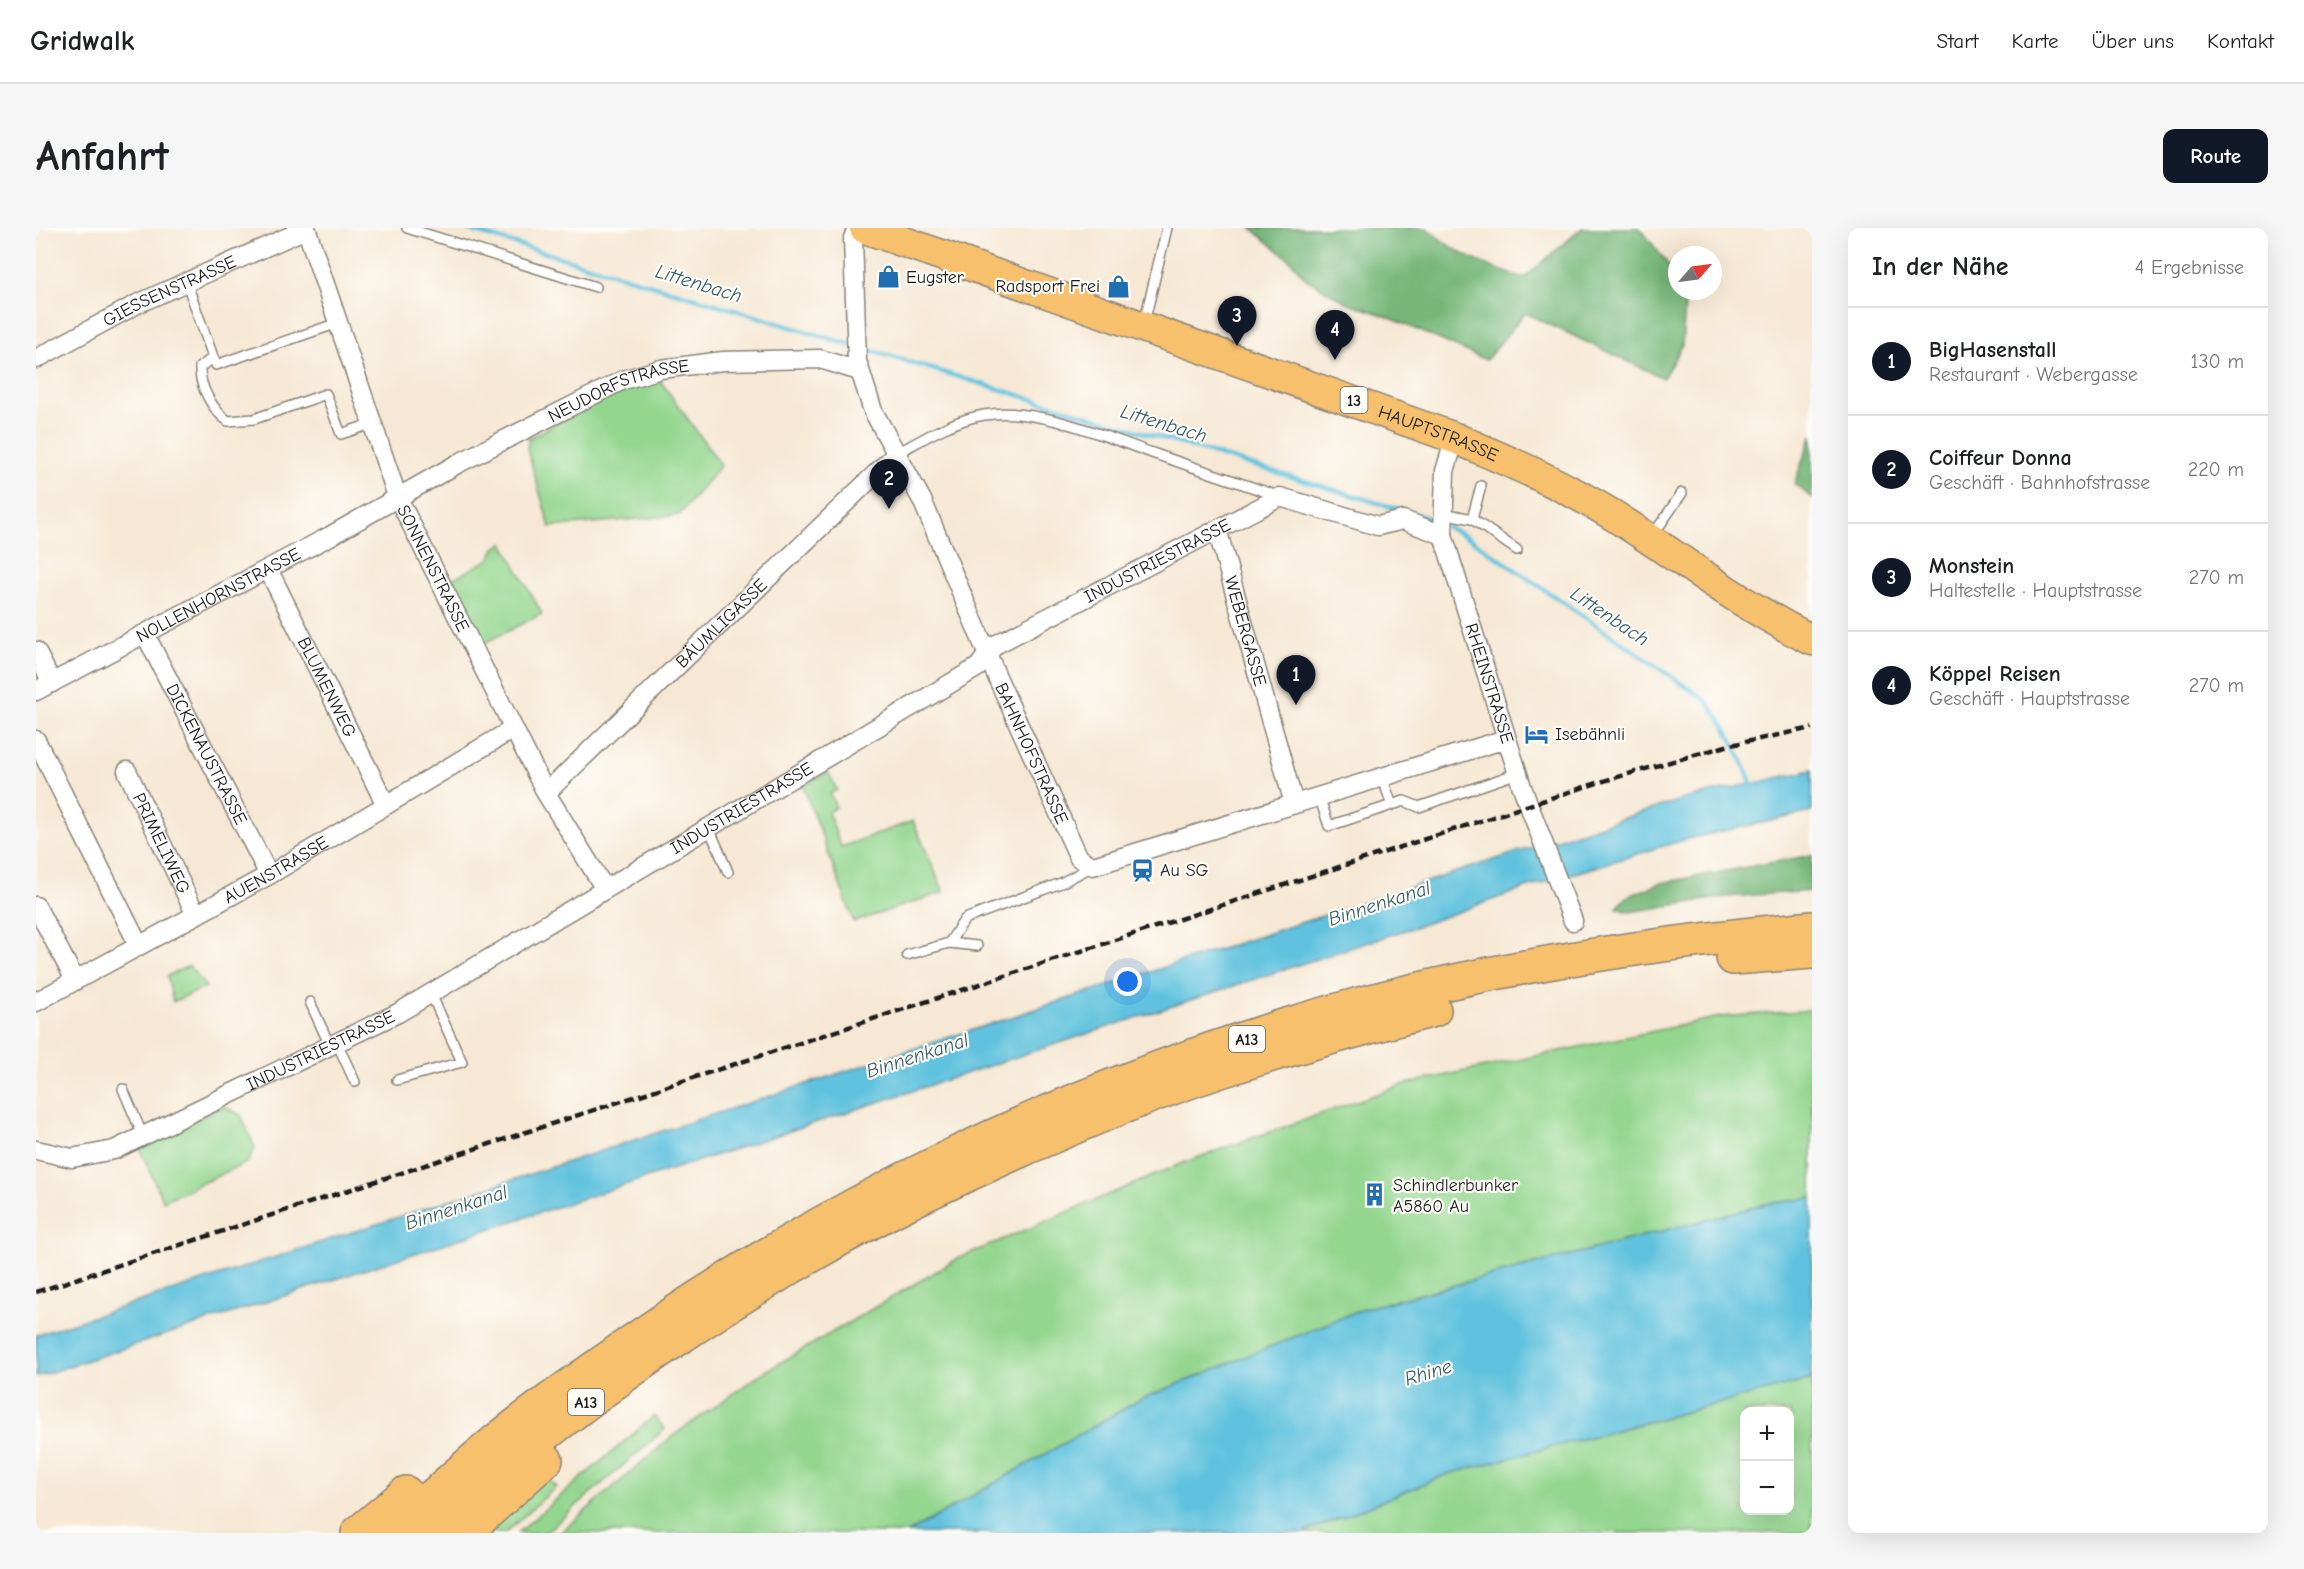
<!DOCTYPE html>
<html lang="de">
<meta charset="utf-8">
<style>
:root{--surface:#fff;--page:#f6f6f6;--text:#202124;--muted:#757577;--line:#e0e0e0;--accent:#111827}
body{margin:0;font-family:"Comic Neue",sans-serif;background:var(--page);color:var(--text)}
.controls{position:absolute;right:18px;bottom:18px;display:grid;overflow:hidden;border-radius:12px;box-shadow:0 6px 24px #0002}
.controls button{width:54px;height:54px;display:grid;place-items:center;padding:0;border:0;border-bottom:2px solid var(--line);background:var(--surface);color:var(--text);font:30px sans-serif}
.compass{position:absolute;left:1632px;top:18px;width:54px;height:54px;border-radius:50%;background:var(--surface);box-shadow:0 6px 24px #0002;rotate:62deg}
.you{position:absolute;left:1092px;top:754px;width:21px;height:21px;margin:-15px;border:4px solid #fff;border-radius:50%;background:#1a73e8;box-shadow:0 0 0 9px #1a73e833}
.badge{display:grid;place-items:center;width:39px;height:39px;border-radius:50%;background:var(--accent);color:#fff;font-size:20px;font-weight:700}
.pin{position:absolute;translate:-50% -50px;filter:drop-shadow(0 2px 3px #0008)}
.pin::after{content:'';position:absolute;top:32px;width:21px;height:18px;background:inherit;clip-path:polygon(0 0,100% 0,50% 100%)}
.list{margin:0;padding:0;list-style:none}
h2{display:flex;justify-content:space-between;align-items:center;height:78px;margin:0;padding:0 24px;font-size:26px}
h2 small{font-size:20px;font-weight:400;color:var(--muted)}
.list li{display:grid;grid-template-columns:39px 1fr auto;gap:18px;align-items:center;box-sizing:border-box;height:108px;padding:0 24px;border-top:2px solid var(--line)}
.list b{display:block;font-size:22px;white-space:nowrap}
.list p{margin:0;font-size:20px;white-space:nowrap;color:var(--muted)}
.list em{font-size:20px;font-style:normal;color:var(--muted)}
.map{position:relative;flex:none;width:1776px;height:1305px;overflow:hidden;border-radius:12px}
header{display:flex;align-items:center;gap:36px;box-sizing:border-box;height:84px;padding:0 30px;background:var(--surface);border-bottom:2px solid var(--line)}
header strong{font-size:28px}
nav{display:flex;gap:33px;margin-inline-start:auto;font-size:21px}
.intro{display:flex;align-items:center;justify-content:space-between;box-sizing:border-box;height:144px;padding:0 36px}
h1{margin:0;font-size:42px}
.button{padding:15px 27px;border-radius:12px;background:var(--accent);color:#fff;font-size:21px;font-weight:700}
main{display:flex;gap:36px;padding:0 36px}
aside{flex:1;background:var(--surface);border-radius:12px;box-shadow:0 6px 24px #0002}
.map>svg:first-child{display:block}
.green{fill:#93d68e;stroke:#587955;stroke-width:1.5;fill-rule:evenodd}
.forest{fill:#76b779;stroke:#496a4a;stroke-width:1.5}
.water{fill:#60c2de;stroke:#3e6f7d;stroke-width:1.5}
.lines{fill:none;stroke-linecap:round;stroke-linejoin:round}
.stream{stroke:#60c2de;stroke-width:4.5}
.service-casing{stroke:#898278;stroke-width:12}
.minor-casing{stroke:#898278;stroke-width:21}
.primary-casing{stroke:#898278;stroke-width:33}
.motorway-casing{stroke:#898278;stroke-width:36}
.service{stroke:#fff;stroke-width:9}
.minor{stroke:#fff;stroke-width:18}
.primary{stroke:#f7c06c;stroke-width:30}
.motorway{stroke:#f7c06c;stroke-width:33}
.rail{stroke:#1c1c1c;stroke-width:4.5;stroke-dasharray:9 4.5;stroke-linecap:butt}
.labels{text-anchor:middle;stroke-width:4.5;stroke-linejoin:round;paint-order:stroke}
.shield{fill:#fdfcf7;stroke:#605f5e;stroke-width:1.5}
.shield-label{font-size:16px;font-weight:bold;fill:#1c1c1c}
.poi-label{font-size:18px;fill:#1c1c1c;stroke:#fdfcf7;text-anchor:start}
.street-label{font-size:18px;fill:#1c1c1c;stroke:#fdfcf7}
.water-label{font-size:20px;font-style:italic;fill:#375e6a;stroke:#fdfcf7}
</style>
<header>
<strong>Gridwalk</strong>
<nav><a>Start</a><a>Karte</a><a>Über uns</a><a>Kontakt</a></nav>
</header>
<div class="intro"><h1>Anfahrt</h1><a class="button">Route</a></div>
<main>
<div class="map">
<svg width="1776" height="1305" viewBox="0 0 1776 1305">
<rect width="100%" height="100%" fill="#fdfcf7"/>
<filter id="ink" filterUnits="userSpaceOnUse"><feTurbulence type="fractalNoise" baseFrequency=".0167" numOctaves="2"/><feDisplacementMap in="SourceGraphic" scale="12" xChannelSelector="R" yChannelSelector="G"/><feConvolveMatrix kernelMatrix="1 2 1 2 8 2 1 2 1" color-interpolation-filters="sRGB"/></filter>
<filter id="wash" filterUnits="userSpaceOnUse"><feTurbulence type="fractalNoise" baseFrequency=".008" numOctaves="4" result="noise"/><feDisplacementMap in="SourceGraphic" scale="24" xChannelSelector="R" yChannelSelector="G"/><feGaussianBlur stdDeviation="1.35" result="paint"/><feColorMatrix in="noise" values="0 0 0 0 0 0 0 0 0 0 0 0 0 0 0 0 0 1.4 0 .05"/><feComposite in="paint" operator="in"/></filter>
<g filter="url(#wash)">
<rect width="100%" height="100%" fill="#f6e8d4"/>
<!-- green -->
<path class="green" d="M 623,151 L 685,237 L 643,287 L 514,299 L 491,221 L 493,210 L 591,158 Z
M 467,315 L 506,386 L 446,416 L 414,352 L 454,331 L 459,320 Z
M 792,544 L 801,562 L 794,566 L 800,579 L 792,584 L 805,619 L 877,593 L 908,664 L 818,694 L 767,558 Z
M 153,738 L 170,759 L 137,774 L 131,748 Z
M 1776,782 L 1776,970 L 1730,976 L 1327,1081 L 1103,1172 L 872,1305 L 524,1305 L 634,1210 L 725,1146 L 923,1030 L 1152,933 L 1369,856 L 1684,789 Z
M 187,878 L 205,887 L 219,920 L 212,934 L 127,973 L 103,919 Z
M 1776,1151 L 1776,1305 L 1267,1305 L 1412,1246 ZM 1708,1184 L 1754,1184 L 1754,1282 L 1708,1282 Z
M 618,1188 L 629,1201 L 509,1305 L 481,1305 Z
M 507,1246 L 520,1259 L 469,1305 L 442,1305 Z"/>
<!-- forest -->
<path class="forest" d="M 1215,0 L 1391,0 C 1419,26 1452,39 1488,50 L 1546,0 L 1604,0 L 1641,48 L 1641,63 L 1650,63 L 1646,118 L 1627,150 L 1489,85 L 1450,132 L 1352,89 L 1310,74 L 1270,51 L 1254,32 Z
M 1776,207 L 1776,270 L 1758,256 Z
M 1776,627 L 1776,663 L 1690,669 L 1593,684 L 1581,680 L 1590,669 L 1625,655 Z"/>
<!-- water -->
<path class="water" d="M 1776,542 L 1776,584 L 1651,611 L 1490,660 L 1391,695 L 0,1149 L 0,1107 L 1531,608 L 1648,571 Z
M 1776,970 L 1776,1151 L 1412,1246 L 1267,1305 L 872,1305 L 1103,1172 L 1327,1081 L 1730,976 Z"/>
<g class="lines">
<!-- stream -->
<path class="stream" d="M 427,0 L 815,117
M 826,120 L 1392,290 L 1404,296
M 1411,299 L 1433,310 L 1671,473 C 1691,500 1706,528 1717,560"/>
</g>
</g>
<g filter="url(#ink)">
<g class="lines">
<defs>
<path id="service" d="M 371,0 L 560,59
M 150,53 L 180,137 L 302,95
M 1108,95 L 1131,0
M 177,130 L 164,139 C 163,158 177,183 192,193 L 218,191 L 290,166 L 305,206 L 335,196
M 860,226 C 887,211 917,192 948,187 C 999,178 1068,208 1116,225 C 1158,239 1200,254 1242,268
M 1407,285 L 1436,291 L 1445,258
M 1436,291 L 1481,322
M 1617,307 L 1646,265
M 1283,568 L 1293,598 L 1356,577 L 1346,549
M 1356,577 L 1368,573 L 1383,579 L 1482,545
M 673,600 L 692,644
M 913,715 L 941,718
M 871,727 L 913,715 L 929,691 L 1025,655 L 1057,638
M 274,774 L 294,818
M 301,815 L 319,854
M 361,852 L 426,834 L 395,766
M 87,861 L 107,908"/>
<g id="minor">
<path id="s1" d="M 270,0 L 361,268 L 510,565 L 569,661"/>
<path id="s2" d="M 821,0 L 817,10 L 821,133 L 837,183 L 886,272 L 962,451 L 1043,630 L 1057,638 L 1470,511"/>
<path id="s3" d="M 0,131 L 101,76 L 270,1"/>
<path id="s4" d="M 1419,210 L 1409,243 L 1407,307 L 1486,559 L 1537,693"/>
<path id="s5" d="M 1181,301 L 1258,576"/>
<path id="s6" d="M 232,341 L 350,577"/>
<path id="s7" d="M 109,406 L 233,647"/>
<path d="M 0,423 L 16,455"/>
<path id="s8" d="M 0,463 L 294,308 L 421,236 L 587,152 L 625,141 L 687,133 L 784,131 L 823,143"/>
<path d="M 0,512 L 103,718"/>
<path id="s9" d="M 91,543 L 160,687"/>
<path id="s10" d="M 510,565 L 860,226"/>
<path d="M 0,678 L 39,752"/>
<path id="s11" d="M 0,774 L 233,647 L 477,501"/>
<path id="s12" d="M 0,922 L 36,930 L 78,922 L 362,785 L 942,439 L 959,417 L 1244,269 L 1342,298 L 1367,292 L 1407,307"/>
</g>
<g id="primary">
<path id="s13" d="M 829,0 L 1419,210 C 1472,233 1526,256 1575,286 C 1642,328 1704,377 1776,412"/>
</g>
<path id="motorway" d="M 1697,730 L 1776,724
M 322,1305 L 370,1265
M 355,1305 C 387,1277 418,1248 450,1221 C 486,1191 525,1163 564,1136 C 785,977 1039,855 1302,782 C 1456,739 1616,715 1776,700
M 391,1305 C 532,1180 687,1072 854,984 C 895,963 937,944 979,925 C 1047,895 1117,865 1188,842 C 1257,819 1328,800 1398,782
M 429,1305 L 510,1232"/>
</defs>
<!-- service casing -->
<use href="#service" class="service-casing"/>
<!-- minor casing -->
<use href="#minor" class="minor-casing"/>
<!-- primary casing -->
<use href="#primary" class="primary-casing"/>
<!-- motorway casing -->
<use href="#motorway" class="motorway-casing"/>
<!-- service -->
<use href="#service" class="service"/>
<!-- minor -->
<use href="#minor" class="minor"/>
<!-- primary -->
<use href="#primary" class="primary"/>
<!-- motorway -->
<use href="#motorway" class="motorway"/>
<!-- rail -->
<path class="rail" d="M 0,1064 L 1564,554 L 1690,518 L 1776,500"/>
</g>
</g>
<!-- icons -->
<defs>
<symbol id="shop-bare" viewBox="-9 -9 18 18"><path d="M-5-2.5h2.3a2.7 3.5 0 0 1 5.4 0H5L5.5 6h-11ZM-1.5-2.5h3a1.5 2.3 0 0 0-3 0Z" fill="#1f6fb2" stroke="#fdfcf7" stroke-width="2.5" paint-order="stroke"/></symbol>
<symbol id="hotel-bare" viewBox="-9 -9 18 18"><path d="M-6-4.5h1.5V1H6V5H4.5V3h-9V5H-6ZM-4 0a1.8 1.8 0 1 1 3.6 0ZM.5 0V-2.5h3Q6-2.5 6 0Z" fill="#1f6fb2" stroke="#fdfcf7" stroke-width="2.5" paint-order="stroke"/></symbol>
<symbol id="station-bare" viewBox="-9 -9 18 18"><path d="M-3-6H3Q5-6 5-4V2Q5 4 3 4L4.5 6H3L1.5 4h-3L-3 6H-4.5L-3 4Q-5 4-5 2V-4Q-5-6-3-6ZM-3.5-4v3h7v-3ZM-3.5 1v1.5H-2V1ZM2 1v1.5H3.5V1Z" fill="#1f6fb2" stroke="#fdfcf7" stroke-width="2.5" paint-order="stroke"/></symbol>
<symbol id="building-bare" viewBox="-9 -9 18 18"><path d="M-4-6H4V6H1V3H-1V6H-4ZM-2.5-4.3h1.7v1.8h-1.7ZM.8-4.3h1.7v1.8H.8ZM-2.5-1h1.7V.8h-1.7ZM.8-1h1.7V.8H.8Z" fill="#1f6fb2" stroke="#fdfcf7" stroke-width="2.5" paint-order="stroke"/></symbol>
</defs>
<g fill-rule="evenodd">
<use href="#shop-bare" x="836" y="32" width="33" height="33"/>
<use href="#shop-bare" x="1066" y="42" width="33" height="33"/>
<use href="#hotel-bare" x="1484" y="490" width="33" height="33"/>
<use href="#station-bare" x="1090" y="626" width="33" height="33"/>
<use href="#building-bare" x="1322" y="950" width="33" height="33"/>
</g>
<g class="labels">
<!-- shield labels -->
<g class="shield">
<rect x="1304.5" y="159" width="27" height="26" rx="4.5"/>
<rect x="1193" y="798" width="36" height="26" rx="4.5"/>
<rect x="532" y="1161" width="36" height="26" rx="4.5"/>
</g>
<g class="shield-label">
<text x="1318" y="178">13</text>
<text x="1211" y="817">A13</text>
<text x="550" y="1180">A13</text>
</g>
<!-- poi labels -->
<g class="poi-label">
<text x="870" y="55">Eugster</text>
<text x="1064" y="64" text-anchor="end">Radsport Frei</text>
<text x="1519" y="512">Isebähnli</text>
<text x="1124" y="648">Au SG</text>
<text x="1357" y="963">Schindlerbunker<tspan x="1357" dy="21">A5860 Au</tspan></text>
</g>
<!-- street labels -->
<g class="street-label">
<text dy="6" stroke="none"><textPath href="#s3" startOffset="150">GIESSENSTRASSE</textPath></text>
<text dy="6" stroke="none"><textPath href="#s8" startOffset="657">NEUDORFSTRASSE</textPath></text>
<text dy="6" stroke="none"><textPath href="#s13" startOffset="609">HAUPTSTRASSE</textPath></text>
<text dy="6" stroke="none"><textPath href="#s12" startOffset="1281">INDUSTRIESTRASSE</textPath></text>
<text dy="6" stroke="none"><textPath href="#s1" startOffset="364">SONNENSTRASSE</textPath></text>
<text dy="6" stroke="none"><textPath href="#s8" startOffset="206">NOLLENHORNSTRASSE</textPath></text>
<text dy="6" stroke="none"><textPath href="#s10" startOffset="244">BÄUMLIGASSE</textPath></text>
<text dy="6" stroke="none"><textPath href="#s5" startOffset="106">WEBERGASSE</textPath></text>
<text dy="6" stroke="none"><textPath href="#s4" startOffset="254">RHEINSTRASSE</textPath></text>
<text dy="6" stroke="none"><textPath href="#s6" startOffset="132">BLUMENWEG</textPath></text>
<text dy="6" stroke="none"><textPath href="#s2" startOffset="564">BAHNHOFSTRASSE</textPath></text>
<text dy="6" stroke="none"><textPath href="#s7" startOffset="135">DICKENAUSTRASSE</textPath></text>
<text dy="6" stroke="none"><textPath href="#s12" startOffset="795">INDUSTRIESTRASSE</textPath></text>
<text dy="6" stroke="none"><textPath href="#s9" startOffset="80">PRIMELIWEG</textPath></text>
<text dy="6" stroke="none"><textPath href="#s11" startOffset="274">AUENSTRASSE</textPath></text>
<text dy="6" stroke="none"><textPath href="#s12" startOffset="309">INDUSTRIESTRASSE</textPath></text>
</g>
<!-- water labels -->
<g class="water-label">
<text transform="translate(663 55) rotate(17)" y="7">Littenbach</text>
<text transform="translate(1128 195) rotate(17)" y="7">Littenbach</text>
<text transform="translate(1574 388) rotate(34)" y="7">Littenbach</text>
<text transform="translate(1343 675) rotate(-18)" y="7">Binnenkanal</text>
<text transform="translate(881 827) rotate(-18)" y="7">Binnenkanal</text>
<text transform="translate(420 979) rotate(-18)" y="7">Binnenkanal</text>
<text transform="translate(1392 1144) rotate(-17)" y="7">Rhine</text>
</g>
</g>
</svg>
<div class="controls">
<button>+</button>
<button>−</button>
</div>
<svg class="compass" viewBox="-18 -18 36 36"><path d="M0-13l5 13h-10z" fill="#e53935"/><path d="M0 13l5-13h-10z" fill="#757577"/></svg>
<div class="you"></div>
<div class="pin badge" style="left:1260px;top:477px">1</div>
<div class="pin badge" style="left:853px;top:281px">2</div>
<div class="pin badge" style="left:1201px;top:118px">3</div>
<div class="pin badge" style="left:1299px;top:132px">4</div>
</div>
<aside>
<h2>In der Nähe<small>4 Ergebnisse</small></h2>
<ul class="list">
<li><span class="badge">1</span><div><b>BigHasenstall</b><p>Restaurant · Webergasse</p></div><em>130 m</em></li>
<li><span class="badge">2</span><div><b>Coiffeur Donna</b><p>Geschäft · Bahnhofstrasse</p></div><em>220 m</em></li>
<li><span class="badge">3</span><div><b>Monstein</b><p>Haltestelle · Hauptstrasse</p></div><em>270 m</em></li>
<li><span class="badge">4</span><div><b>Köppel Reisen</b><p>Geschäft · Hauptstrasse</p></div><em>270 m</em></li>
</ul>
</aside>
</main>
